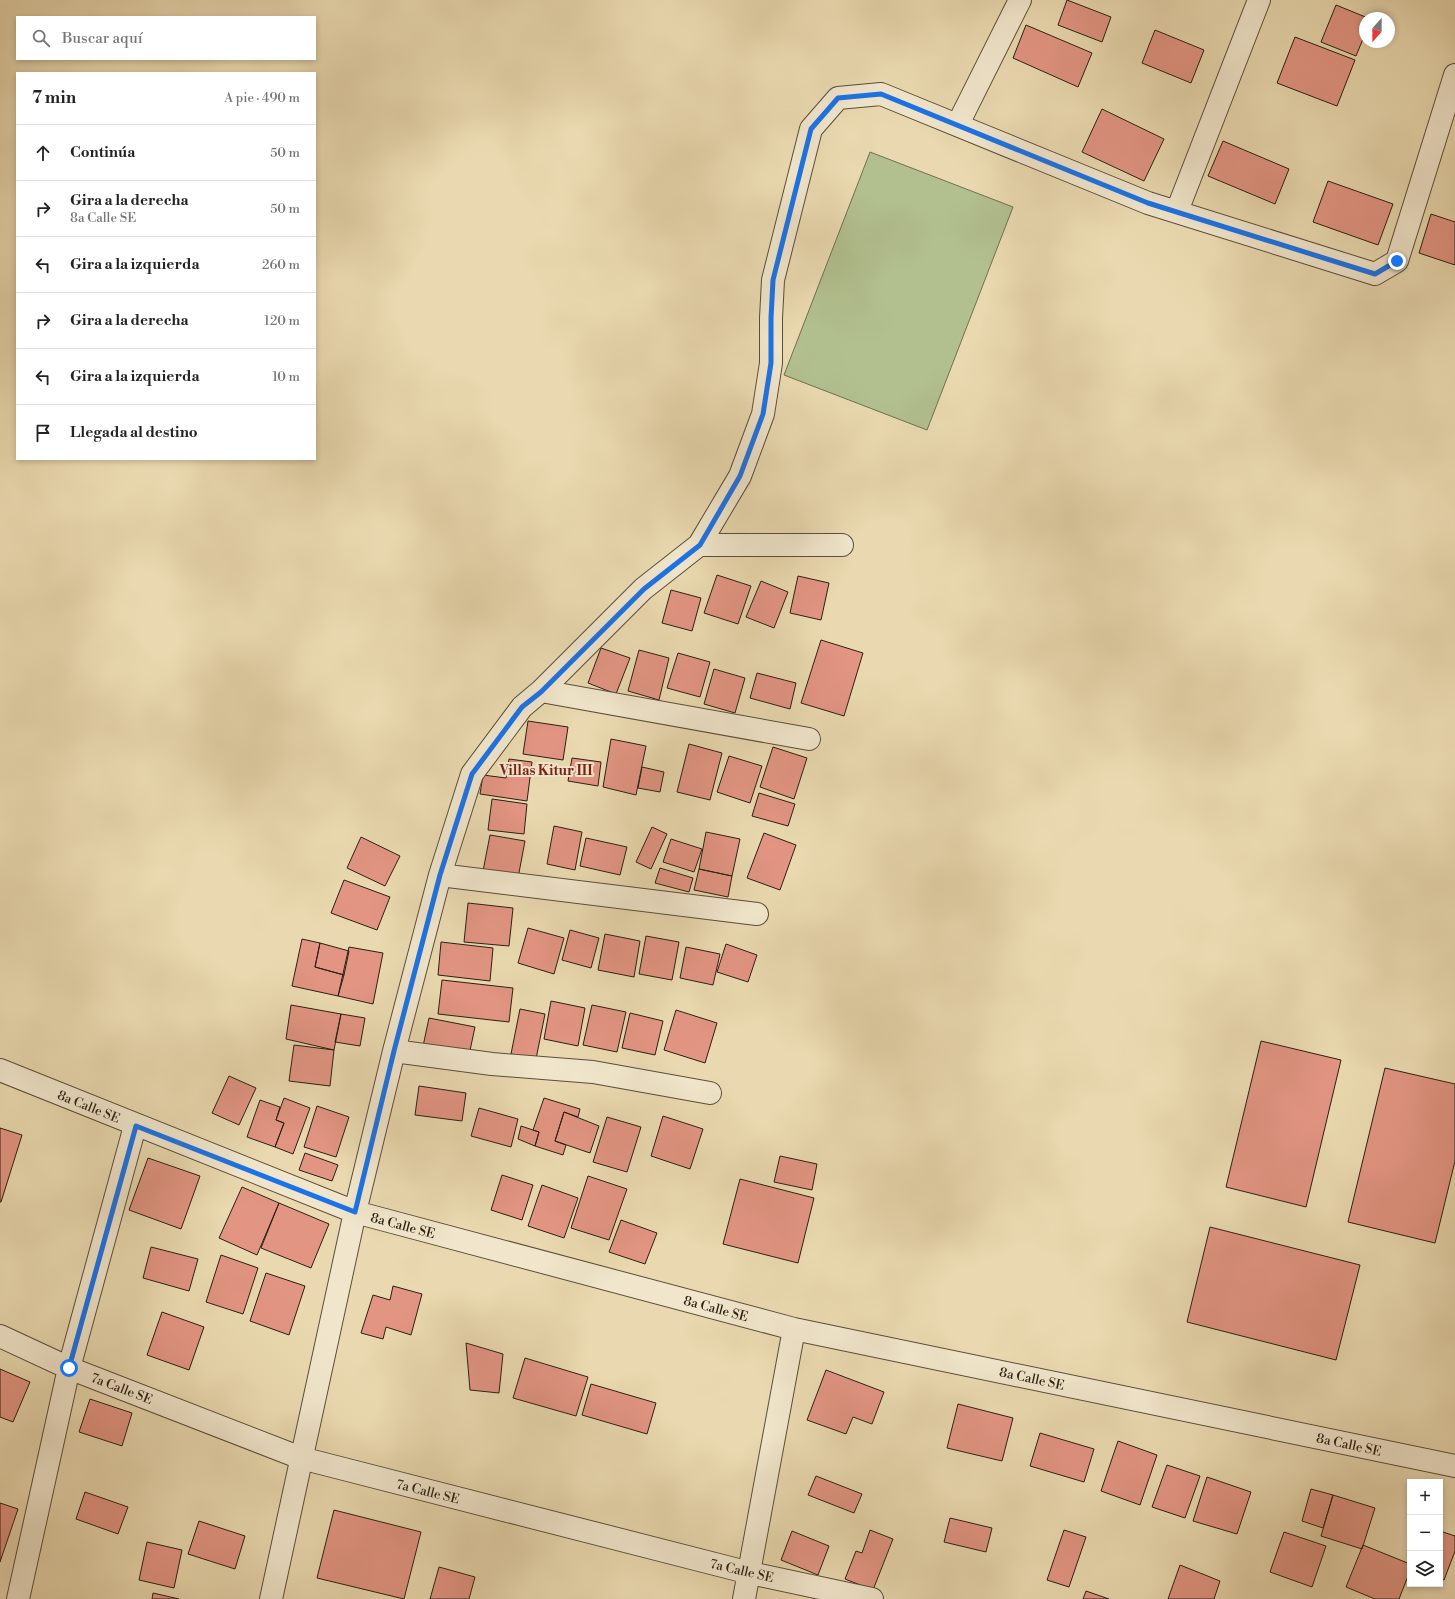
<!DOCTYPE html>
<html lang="es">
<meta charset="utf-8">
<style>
:root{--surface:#fff;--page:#f6f6f6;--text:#222;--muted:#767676;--line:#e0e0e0}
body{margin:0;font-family:"Libre Bodoni",serif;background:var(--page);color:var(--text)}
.controls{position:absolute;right:12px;bottom:12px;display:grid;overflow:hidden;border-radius:0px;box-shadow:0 2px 6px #0003}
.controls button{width:36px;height:36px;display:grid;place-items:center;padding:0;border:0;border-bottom:1px solid var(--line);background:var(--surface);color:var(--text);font:20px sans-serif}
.compass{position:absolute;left:1359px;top:12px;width:36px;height:36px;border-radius:50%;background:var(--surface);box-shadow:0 2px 6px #0003;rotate:201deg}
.stop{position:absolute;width:12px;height:12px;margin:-9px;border:3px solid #1a73e8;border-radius:50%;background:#fff}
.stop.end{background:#1a73e8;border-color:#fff;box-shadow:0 1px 4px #0008}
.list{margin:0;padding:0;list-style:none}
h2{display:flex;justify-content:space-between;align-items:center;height:52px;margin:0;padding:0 16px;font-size:17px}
h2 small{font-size:13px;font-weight:400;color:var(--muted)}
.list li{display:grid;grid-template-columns:26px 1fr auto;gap:12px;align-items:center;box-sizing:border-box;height:56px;padding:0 16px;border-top:1px solid var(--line)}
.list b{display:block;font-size:15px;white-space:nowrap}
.list p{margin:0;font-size:13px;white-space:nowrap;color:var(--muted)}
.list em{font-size:13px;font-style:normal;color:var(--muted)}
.icon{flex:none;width:22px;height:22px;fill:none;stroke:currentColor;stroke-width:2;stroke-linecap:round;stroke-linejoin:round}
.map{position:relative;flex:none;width:1455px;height:1599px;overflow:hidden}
.search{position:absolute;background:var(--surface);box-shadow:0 2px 6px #0003;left:16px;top:16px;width:300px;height:44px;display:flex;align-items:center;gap:10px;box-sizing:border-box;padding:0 14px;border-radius:0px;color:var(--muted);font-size:15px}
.panel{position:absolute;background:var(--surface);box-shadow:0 2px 6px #0003;left:16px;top:72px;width:300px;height:388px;border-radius:0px}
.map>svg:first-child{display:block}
.garden{fill:#b2c08f;stroke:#6e7050}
.building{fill:#e29583;stroke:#2a1f11}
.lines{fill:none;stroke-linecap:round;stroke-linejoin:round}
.minor-casing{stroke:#5a4e39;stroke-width:24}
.minor{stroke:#f1e6cc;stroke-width:22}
.route{stroke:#1a73e8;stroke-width:5}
.labels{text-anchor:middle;stroke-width:4;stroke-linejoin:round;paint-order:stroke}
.street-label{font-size:13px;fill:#2a1f11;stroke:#f1e6cc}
.neighbourhood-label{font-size:14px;font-weight:bold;fill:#7a1f14;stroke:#f1e6cc}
</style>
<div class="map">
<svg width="1455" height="1599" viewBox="0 0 1455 1599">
<rect width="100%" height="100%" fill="#ead9b0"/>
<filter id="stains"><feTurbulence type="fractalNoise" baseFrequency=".005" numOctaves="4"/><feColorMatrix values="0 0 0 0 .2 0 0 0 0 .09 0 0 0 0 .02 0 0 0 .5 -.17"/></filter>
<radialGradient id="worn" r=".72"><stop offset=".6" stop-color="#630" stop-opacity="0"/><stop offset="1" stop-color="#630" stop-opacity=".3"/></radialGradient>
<!-- garden -->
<path class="garden" d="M 870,152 L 1013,207 L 927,430 L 784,375 Z"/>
<!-- building -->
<path class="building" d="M 1067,0 L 1111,17 L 1102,42 L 1058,25 Z
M 1336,5 L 1368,18 L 1365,18 L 1365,34 L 1356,56 L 1321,42 Z
M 1026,25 L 1092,53 L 1078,87 L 1013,58 Z
M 1155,30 L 1204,50 L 1191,83 L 1142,63 Z
M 1295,37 L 1355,60 L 1337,106 L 1277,83 Z
M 1102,109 L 1164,139 L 1144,181 L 1082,152 Z
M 1223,141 L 1289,169 L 1275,204 L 1208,176 Z
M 1328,181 L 1393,204 L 1378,245 L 1313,222 Z
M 1431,214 L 1455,222 L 1455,265 L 1419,253 Z
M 717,575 L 751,586 L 738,624 L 704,613 Z
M 798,576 L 829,583 L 821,620 L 790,613 Z
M 761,581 L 788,592 L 774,628 L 746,617 Z
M 671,590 L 701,598 L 692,631 L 662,623 Z
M 821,640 L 863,653 L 844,716 L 801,703 Z
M 601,648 L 630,658 L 616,694 L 588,683 Z
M 639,650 L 669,658 L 659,700 L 628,691 Z
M 678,653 L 710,662 L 700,697 L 667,688 Z
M 714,669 L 745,678 L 735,713 L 704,704 Z
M 757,673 L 796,683 L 790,709 L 750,698 Z
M 528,721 L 568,727 L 563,760 L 523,754 Z
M 611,739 L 646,746 L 636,795 L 603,787 Z
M 689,744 L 722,753 L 710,800 L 677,792 Z
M 773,747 L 807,758 L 794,799 L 760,787 Z
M 729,756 L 762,766 L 750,803 L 717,792 Z
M 572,758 L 601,762 L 598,786 L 568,781 Z
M 509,759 L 532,762 L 527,801 L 480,794 L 483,775 L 506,778 Z
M 642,767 L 664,772 L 660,792 L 638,788 Z
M 759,793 L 795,804 L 788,826 L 752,816 Z
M 492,799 L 527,804 L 524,834 L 488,830 Z
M 554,826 L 582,832 L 575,870 L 547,864 Z
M 652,827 L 667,834 L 651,869 L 636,862 Z
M 706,832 L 740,839 L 732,876 L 699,869 Z
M 764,833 L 796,845 L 780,890 L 747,878 Z
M 490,835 L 525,841 L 518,878 L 483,871 Z
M 361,837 L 400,856 L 385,886 L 347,868 Z
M 586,838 L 627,847 L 620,875 L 580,866 Z
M 671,839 L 702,849 L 694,872 L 663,862 Z
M 660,868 L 693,878 L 689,892 L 655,883 Z
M 699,869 L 732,876 L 728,897 L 694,890 Z
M 344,880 L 390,897 L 377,930 L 331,913 Z
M 468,903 L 513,908 L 509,946 L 464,942 Z
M 528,928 L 564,938 L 554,974 L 518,963 Z
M 570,930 L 599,938 L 591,968 L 562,960 Z
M 605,934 L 640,941 L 634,977 L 598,970 Z
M 646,936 L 679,942 L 672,980 L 639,974 Z
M 302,939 L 320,943 L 315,967 L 344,975 L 338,996 L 292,986 Z
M 441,942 L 493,948 L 490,981 L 438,975 Z
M 320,943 L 349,951 L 344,975 L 315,967 Z
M 726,944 L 757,955 L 748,982 L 717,972 Z
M 349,947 L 383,953 L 373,1004 L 338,996 Z
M 686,947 L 720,954 L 713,985 L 680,978 Z
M 442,980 L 513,988 L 509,1022 L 438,1014 Z
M 551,1001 L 585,1008 L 578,1046 L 544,1039 Z
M 291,1005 L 341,1014 L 334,1050 L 286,1039 Z
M 592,1005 L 626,1012 L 617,1052 L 583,1045 Z
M 520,1009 L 545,1014 L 536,1059 L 511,1054 Z
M 676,1010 L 717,1023 L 705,1063 L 664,1050 Z
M 630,1013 L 663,1021 L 655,1055 L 622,1048 Z
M 341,1014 L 365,1018 L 360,1046 L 335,1042 Z
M 429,1018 L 475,1027 L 468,1060 L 422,1051 Z
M 1261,1041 L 1341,1060 L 1306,1207 L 1226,1187 Z
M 294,1045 L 334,1050 L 330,1086 L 289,1081 Z
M 1385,1068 L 1455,1084 L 1455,1161 L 1435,1243 L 1348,1222 Z
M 229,1076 L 256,1088 L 239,1125 L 212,1113 Z
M 419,1086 L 466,1093 L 462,1121 L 415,1115 Z
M 284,1098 L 310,1108 L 293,1154 L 275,1147 L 284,1123 L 276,1120 Z
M 544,1098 L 580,1109 L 578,1117 L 564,1112 L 555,1141 L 566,1145 L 563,1155 L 535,1146 L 539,1132 L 533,1130 Z
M 260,1100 L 280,1107 L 276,1120 L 284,1123 L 275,1147 L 247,1137 Z
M 317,1106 L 349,1117 L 336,1157 L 304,1147 Z
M 479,1108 L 518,1119 L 511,1147 L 471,1136 Z
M 564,1112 L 599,1126 L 590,1153 L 555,1141 Z
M 663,1116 L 703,1129 L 690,1169 L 651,1156 Z
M 607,1117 L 641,1127 L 627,1172 L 593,1162 Z
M 521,1126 L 539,1132 L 535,1146 L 518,1139 Z
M 0,1128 L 22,1135 L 1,1202 L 0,1202 Z
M 305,1153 L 338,1165 L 332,1181 L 299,1170 Z
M 780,1156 L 817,1164 L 812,1190 L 774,1182 Z
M 148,1158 L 200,1176 L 181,1229 L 129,1210 Z
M 502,1175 L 533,1185 L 522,1220 L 491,1210 Z
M 588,1176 L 627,1189 L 609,1240 L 571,1228 Z
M 740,1179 L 814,1198 L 798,1263 L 723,1244 Z
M 542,1185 L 578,1198 L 564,1238 L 528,1226 Z
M 242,1187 L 279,1203 L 257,1255 L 219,1238 Z
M 279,1203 L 329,1224 L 311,1268 L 261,1248 Z
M 621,1220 L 657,1233 L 645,1264 L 609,1252 Z
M 1210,1227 L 1360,1265 L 1336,1360 L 1187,1322 Z
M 151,1247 L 198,1259 L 189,1291 L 143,1278 Z
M 221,1255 L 258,1268 L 243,1314 L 206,1302 Z
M 266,1273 L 305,1286 L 289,1335 L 250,1321 Z
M 393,1286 L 422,1294 L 411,1335 L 386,1327 L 383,1339 L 361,1333 L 373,1295 L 390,1300 Z
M 162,1312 L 204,1327 L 189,1370 L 147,1355 Z
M 466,1343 L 503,1354 L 499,1393 L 470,1390 Z
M 525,1358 L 588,1377 L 576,1416 L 513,1398 Z
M 0,1369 L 30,1382 L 13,1422 L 0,1417 Z
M 826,1370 L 884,1392 L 872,1424 L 853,1417 L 846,1434 L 807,1420 Z
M 591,1384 L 656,1403 L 647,1434 L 582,1415 Z
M 90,1399 L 132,1413 L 122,1446 L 79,1432 Z
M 958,1404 L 1013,1418 L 1002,1461 L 947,1448 Z
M 1040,1433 L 1094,1449 L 1084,1482 L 1030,1466 Z
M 1118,1441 L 1157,1455 L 1140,1505 L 1101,1491 Z
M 1167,1465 L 1200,1476 L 1185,1518 L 1152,1507 Z
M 816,1476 L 862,1494 L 854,1513 L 808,1495 Z
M 1207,1477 L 1251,1492 L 1237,1534 L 1193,1521 Z
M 1311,1489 L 1333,1495 L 1323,1528 L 1302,1521 Z
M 85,1492 L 128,1507 L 118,1534 L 76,1519 Z
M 1333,1495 L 1375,1508 L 1362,1549 L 1321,1536 Z
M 0,1503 L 18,1509 L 0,1562 Z
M 334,1510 L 421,1532 L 404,1599 L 317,1578 Z
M 950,1518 L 992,1528 L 986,1552 L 944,1542 Z
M 199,1521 L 245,1536 L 235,1569 L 188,1554 Z
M 870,1530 L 893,1539 L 873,1590 L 845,1579 L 856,1551 L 862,1553 Z
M 1064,1530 L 1086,1537 L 1069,1587 L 1047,1580 Z
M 792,1531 L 829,1546 L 818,1575 L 781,1560 Z
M 1440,1531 L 1455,1536 L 1455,1551 L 1444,1580 L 1440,1578 Z
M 1284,1532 L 1326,1546 L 1312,1587 L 1270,1572 Z
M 147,1542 L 182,1550 L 174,1588 L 139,1580 Z
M 1363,1545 L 1410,1564 L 1410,1571 L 1399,1599 L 1375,1599 L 1346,1587 Z
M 1180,1565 L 1220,1581 L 1214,1599 L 1168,1599 Z
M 439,1567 L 475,1577 L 469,1599 L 430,1599 Z
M 1086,1591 L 1109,1599 L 1083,1599 Z
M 153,1593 L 179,1599 L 152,1599 Z"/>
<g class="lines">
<defs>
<path id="minor" d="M 958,124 L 1020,0
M 1177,211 L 1259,0
M 699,545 L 740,476 L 763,414 L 771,363 L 771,318 L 773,280 L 811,129 L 838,98 L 881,94 L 1148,203 L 1375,274 L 1397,261 L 1455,75
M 541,691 L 809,739
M 440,875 L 757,914
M 394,1051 L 492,1064 L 593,1072 L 710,1093
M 0,1070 L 355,1212 L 794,1329 L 1455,1466
M 0,1336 L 69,1368 L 301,1458 L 750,1573 L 872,1599
M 18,1599 L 69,1368 L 135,1126
M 271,1599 L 355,1212 L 394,1051 L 440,875 L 472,774 L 522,707 L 541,691 L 643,589 L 699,545 L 842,545
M 744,1599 L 794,1329"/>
</defs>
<!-- minor casing -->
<use href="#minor" class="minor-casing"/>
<!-- minor -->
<use href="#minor" class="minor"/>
</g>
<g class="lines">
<!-- route -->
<path class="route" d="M 69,1368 L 136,1126 L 355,1212 L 394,1051 L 440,875 L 472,774 L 522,707 L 541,692 L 644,589 L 700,545 L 740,476 L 763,414 L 771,363 L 771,318 L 773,280 L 811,129 L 838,98 L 881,94 L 1148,203 L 1375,274 L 1397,261"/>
</g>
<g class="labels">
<!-- street labels -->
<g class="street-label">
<text transform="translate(89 1106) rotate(22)" y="5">8a Calle SE</text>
<text transform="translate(403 1225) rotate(15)" y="5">8a Calle SE</text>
<text transform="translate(716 1308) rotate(15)" y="5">8a Calle SE</text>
<text transform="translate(1032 1378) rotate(12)" y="5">8a Calle SE</text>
<text transform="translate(122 1388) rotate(21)" y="5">7a Calle SE</text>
<text transform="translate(1349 1444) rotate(12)" y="5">8a Calle SE</text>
<text transform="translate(428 1491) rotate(14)" y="5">7a Calle SE</text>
<text transform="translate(742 1570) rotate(13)" y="5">7a Calle SE</text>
</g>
<!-- neighbourhood labels -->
<g class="neighbourhood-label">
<text x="546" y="775">Villas Kitur III</text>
</g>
</g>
<rect width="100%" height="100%" filter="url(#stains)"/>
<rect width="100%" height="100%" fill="url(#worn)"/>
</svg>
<div class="controls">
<button>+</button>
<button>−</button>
<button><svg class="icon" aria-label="layers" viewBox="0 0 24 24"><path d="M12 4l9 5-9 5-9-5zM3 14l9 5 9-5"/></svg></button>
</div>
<svg class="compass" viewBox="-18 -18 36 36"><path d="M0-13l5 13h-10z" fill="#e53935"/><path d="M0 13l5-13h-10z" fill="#767676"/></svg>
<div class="stop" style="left:69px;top:1368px"></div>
<div class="stop end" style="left:1397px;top:261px"></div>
<div class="search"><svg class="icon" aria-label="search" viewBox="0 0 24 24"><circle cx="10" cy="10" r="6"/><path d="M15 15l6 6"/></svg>Buscar aquí</div>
<section class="panel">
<h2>7 min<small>A pie · 490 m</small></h2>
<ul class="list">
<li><svg class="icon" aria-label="ahead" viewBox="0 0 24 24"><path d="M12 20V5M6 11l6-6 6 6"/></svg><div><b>Continúa</b></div><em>50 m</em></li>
<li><svg class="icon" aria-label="right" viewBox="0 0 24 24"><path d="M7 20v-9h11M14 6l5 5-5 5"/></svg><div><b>Gira a la derecha</b><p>8a Calle SE</p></div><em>50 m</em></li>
<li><svg class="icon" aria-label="left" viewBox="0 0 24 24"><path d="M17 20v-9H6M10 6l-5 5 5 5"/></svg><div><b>Gira a la izquierda</b></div><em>260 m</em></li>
<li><svg class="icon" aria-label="right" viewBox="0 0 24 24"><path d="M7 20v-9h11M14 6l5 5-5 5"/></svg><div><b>Gira a la derecha</b></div><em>120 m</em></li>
<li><svg class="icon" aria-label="left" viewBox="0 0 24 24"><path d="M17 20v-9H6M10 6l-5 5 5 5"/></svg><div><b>Gira a la izquierda</b></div><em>10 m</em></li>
<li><svg class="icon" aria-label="arrive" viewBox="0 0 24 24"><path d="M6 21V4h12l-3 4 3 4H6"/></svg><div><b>Llegada al destino</b></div></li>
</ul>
</section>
</div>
